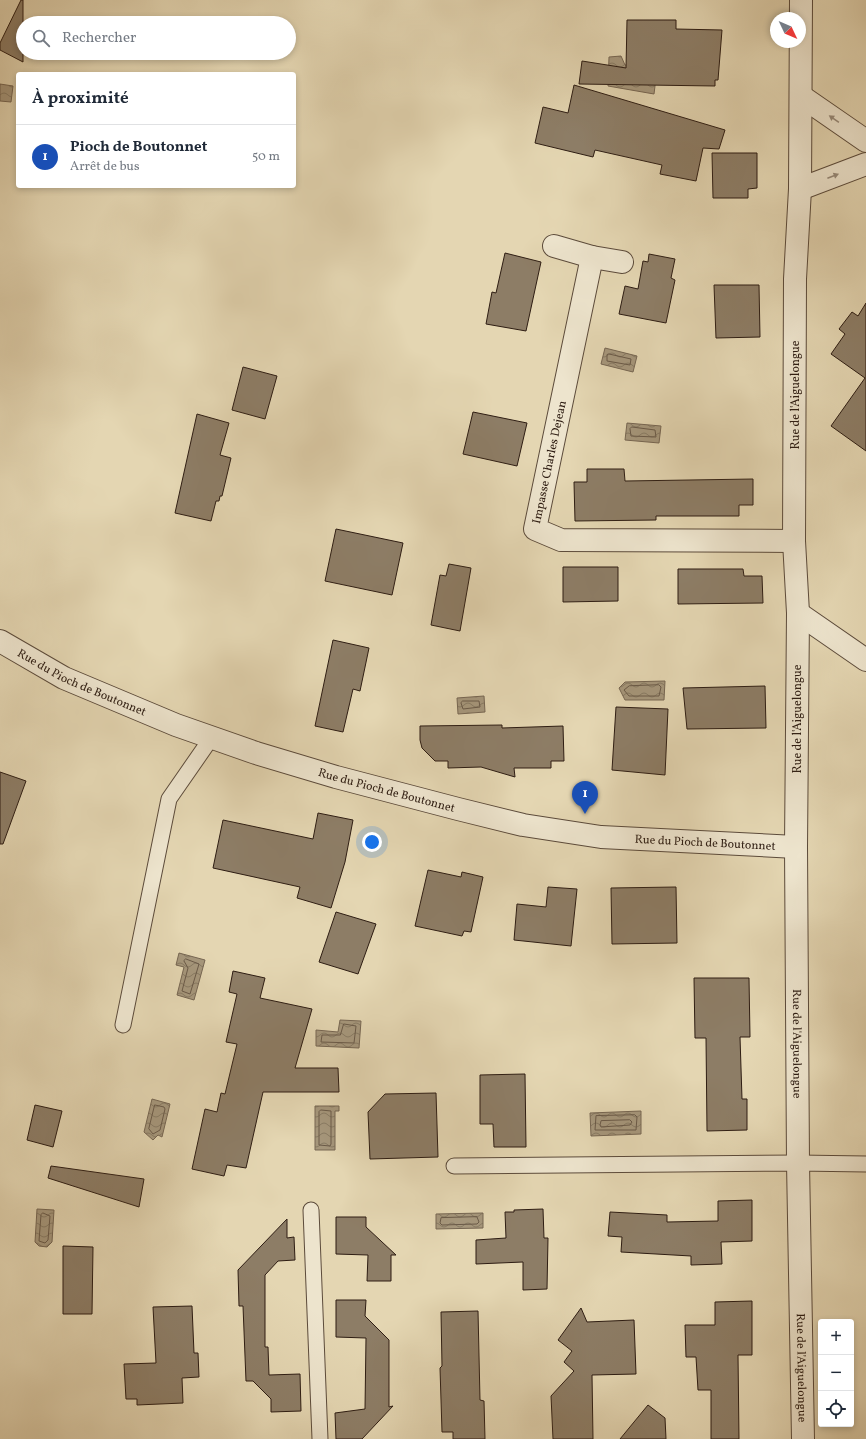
<!DOCTYPE html>
<html lang="fr">
<meta charset="utf-8">
<style>
:root{--surface:#fff;--page:#f6f6f7;--text:#1f2937;--muted:#747a83;--line:#e0e1e3;--accent:#8f2418}
body{margin:0;font-family:Vollkorn,serif;background:var(--page);color:var(--text)}
.controls{position:absolute;right:12px;bottom:12px;display:grid;overflow:hidden;border-radius:4px;box-shadow:0 2px 6px #0003}
.controls button{width:36px;height:36px;display:grid;place-items:center;padding:0;border:0;border-bottom:1px solid var(--line);background:var(--surface);color:var(--text);font:20px sans-serif}
.compass{position:absolute;left:770px;top:12px;width:36px;height:36px;border-radius:50%;background:var(--surface);box-shadow:0 2px 6px #0003;rotate:134deg}
.you{position:absolute;left:372px;top:842px;width:14px;height:14px;margin:-10px;border:3px solid #fff;border-radius:50%;background:#1a73e8;box-shadow:0 0 0 6px #1a73e833}
.badge{display:grid;place-items:center;width:26px;height:26px;border-radius:50%;background:var(--accent);color:#fff;font-size:13px;font-weight:700}
.pin{position:absolute;translate:-50% -33px;filter:drop-shadow(0 1px 2px #0008)}
.pin::after{content:'';position:absolute;top:21px;width:14px;height:12px;background:inherit;clip-path:polygon(0 0,100% 0,50% 100%)}
.list{margin:0;padding:0;list-style:none}
h2{display:flex;justify-content:space-between;align-items:center;height:52px;margin:0;padding:0 16px;font-size:17px}
h2 small{font-size:13px;font-weight:400;color:var(--muted)}
.list li{display:grid;grid-template-columns:26px 1fr auto;gap:12px;align-items:center;box-sizing:border-box;height:64px;padding:0 16px;border-top:1px solid var(--line)}
.list b{display:block;font-size:15px;white-space:nowrap}
.list p{margin:0;font-size:13px;white-space:nowrap;color:var(--muted)}
.list em{font-size:13px;font-style:normal;color:var(--muted)}
.icon{flex:none;width:22px;height:22px;fill:none;stroke:currentColor;stroke-width:2;stroke-linecap:round;stroke-linejoin:round}
.map{position:relative;flex:none;width:866px;height:1439px;overflow:hidden}
.search{position:absolute;background:var(--surface);box-shadow:0 2px 6px #0003;left:16px;top:16px;width:280px;height:44px;display:flex;align-items:center;gap:10px;box-sizing:border-box;padding:0 14px;border-radius:22px;color:var(--muted);font-size:15px}
.panel{position:absolute;background:var(--surface);box-shadow:0 2px 6px #0003;left:16px;top:72px;width:280px;height:116px;border-radius:4px}
.map>svg:first-child{display:block}
.water{fill:url(#water-waves);stroke:#766652}
.lines{fill:none;stroke-linecap:round;stroke-linejoin:round}
.shore{stroke:#6a5a48;stroke-width:1}
.building{fill:#8d7d66;stroke:#2e1d13}
.service-casing{stroke:#5c4b3b;stroke-width:17}
.minor-casing{stroke:#5c4b3b;stroke-width:24}
.service{stroke:#ede4cd;stroke-width:15}
.minor{stroke:#ede4cd;stroke-width:22}
.oneway{fill:#978a79}
.labels{text-anchor:middle;stroke-width:3;stroke-linejoin:round;paint-order:stroke}
.street-label{font-size:12px;fill:#2e1d13;stroke:#ede4cd}
</style>
<div class="map">
<svg width="866" height="1439" viewBox="0 0 866 1439">
<defs>
<pattern id="water-waves" width="16" height="10" patternUnits="userSpaceOnUse"><rect width="16" height="10" fill="#a6977c"/><path d="M0 5q4-4 8 0t8 0" fill="none" stroke="#887b64"/></pattern>
</defs>
<rect width="100%" height="100%" fill="#e4d6b2"/>
<filter id="stains"><feTurbulence type="fractalNoise" baseFrequency=".005" numOctaves="4"/><feColorMatrix values="0 0 0 0 .2 0 0 0 0 .09 0 0 0 0 .02 0 0 0 .5 -.17"/></filter>
<radialGradient id="worn" r=".72"><stop offset=".6" stop-color="#630" stop-opacity="0"/><stop offset="1" stop-color="#630" stop-opacity=".3"/></radialGradient>
<!-- water -->
<path class="water" d="M 621,56 L 625,65 L 647,68 L 656,78 L 654,94 L 608,86 L 609,57 Z
M 0,84 L 13,86 L 11,102 L 0,101 Z
M 605,348 L 637,356 L 633,372 L 601,364 Z
M 627,423 L 661,426 L 659,443 L 625,440 Z
M 665,681 L 664,700 L 625,700 L 619,688 L 625,682 Z
M 484,696 L 485,712 L 458,714 L 457,698 Z
M 179,953 L 205,960 L 194,1000 L 177,995 L 184,967 L 176,965 Z
M 340,1020 L 361,1021 L 359,1048 L 316,1046 L 316,1030 L 338,1032 Z
M 152,1099 L 170,1104 L 162,1137 L 158,1135 L 153,1140 L 144,1132 Z
M 315,1106 L 339,1106 L 339,1111 L 335,1111 L 335,1150 L 315,1150 Z
M 641,1111 L 641,1134 L 591,1136 L 590,1113 Z
M 37,1209 L 54,1210 L 52,1242 L 47,1247 L 39,1246 L 35,1242 Z
M 483,1213 L 483,1228 L 436,1229 L 436,1214 Z"/>
<g class="lines">
<!-- shore -->
<path class="shore" d="M 609,354 L 631,359 L 630,365 L 607,361 L 607,355 Z
M 632,427 L 655,430 L 656,437 L 631,436 L 630,429 Z
M 659,685 L 661,687 L 659,696 L 629,696 L 624,690 L 629,686 Z
M 463,701 L 479,701 L 480,707 L 463,709 L 461,703 Z
M 186,959 L 199,964 L 190,994 L 182,991 L 188,968 L 184,961 Z
M 344,1024 L 356,1026 L 354,1043 L 321,1042 L 322,1035 L 340,1035 Z
M 155,1105 L 164,1107 L 165,1109 L 160,1130 L 153,1134 L 149,1129 Z
M 321,1110 L 331,1111 L 331,1144 L 330,1146 L 319,1145 L 319,1112 Z
M 635,1115 L 637,1117 L 636,1130 L 595,1130 L 596,1116 Z
M 630,1120 L 632,1122 L 630,1125 L 601,1127 L 600,1125 L 601,1121 Z
M 43,1213 L 50,1216 L 48,1240 L 45,1243 L 39,1241 L 41,1215 Z
M 477,1217 L 479,1222 L 477,1224 L 442,1225 L 440,1223 L 441,1218 Z"/>
</g>
<!-- building -->
<path class="building" d="M 21,0 L 23,0 L 23,62 L 0,50 L 0,43 Z
M 627,20 L 676,20 L 676,29 L 722,30 L 718,80 L 715,80 L 715,86 L 579,84 L 582,61 L 626,68 Z
M 574,85 L 725,130 L 719,149 L 703,148 L 696,181 L 660,174 L 662,165 L 595,150 L 593,157 L 535,143 L 543,107 L 568,113 Z
M 712,153 L 757,153 L 757,188 L 748,189 L 748,198 L 713,198 Z
M 505,253 L 541,262 L 526,331 L 486,324 L 492,292 L 496,293 Z
M 649,254 L 675,259 L 671,278 L 675,280 L 666,323 L 619,314 L 625,286 L 638,289 L 643,261 L 648,262 Z
M 714,285 L 759,285 L 760,337 L 716,338 Z
M 866,303 L 866,451 L 831,426 L 865,378 L 831,354 L 845,334 L 839,329 L 852,312 L 858,316 Z
M 243,367 L 277,376 L 265,419 L 232,410 Z
M 473,412 L 527,423 L 517,466 L 463,454 Z
M 197,414 L 229,423 L 220,455 L 231,458 L 222,496 L 220,496 L 219,501 L 216,501 L 211,521 L 175,513 Z
M 587,469 L 624,469 L 625,481 L 753,479 L 753,505 L 739,505 L 739,516 L 656,516 L 656,520 L 575,521 L 574,482 L 587,482 Z
M 336,529 L 403,543 L 392,595 L 325,581 Z
M 449,564 L 471,568 L 460,631 L 431,625 L 440,575 L 446,576 Z
M 563,567 L 618,567 L 618,601 L 563,602 Z
M 678,569 L 743,569 L 744,576 L 762,576 L 763,603 L 678,604 Z
M 333,640 L 369,648 L 360,691 L 353,689 L 343,732 L 315,726 Z
M 765,686 L 766,728 L 687,729 L 683,688 Z
M 616,707 L 668,709 L 665,775 L 612,770 Z
M 502,725 L 502,728 L 563,726 L 564,761 L 551,761 L 551,768 L 514,768 L 515,777 L 481,767 L 448,768 L 448,761 L 435,761 L 422,748 L 420,740 L 420,726 Z
M 0,772 L 26,781 L 3,844 L 0,844 Z
M 318,813 L 353,820 L 345,862 L 331,908 L 297,898 L 300,887 L 213,868 L 223,820 L 313,839 Z
M 428,870 L 461,877 L 462,872 L 483,877 L 471,932 L 464,931 L 462,936 L 415,926 Z
M 548,887 L 577,889 L 571,946 L 514,940 L 517,904 L 546,907 Z
M 676,887 L 677,943 L 612,944 L 611,888 Z
M 336,912 L 376,924 L 358,974 L 319,962 Z
M 233,971 L 265,978 L 260,998 L 312,1009 L 295,1068 L 338,1068 L 339,1092 L 263,1092 L 246,1168 L 227,1165 L 224,1176 L 192,1169 L 205,1109 L 217,1112 L 221,1093 L 225,1094 L 237,1044 L 226,1042 L 237,994 L 229,992 Z
M 694,978 L 749,978 L 750,1037 L 740,1037 L 742,1099 L 747,1099 L 747,1130 L 707,1131 L 706,1038 L 695,1038 Z
M 525,1074 L 526,1147 L 494,1147 L 493,1124 L 480,1124 L 480,1075 Z
M 436,1093 L 438,1157 L 370,1159 L 368,1112 L 385,1094 Z
M 35,1105 L 62,1111 L 53,1147 L 27,1140 Z
M 51,1166 L 144,1179 L 139,1207 L 48,1178 Z
M 752,1200 L 752,1241 L 721,1242 L 722,1264 L 691,1265 L 691,1256 L 621,1252 L 622,1237 L 608,1236 L 610,1212 L 667,1215 L 667,1222 L 718,1221 L 718,1201 Z
M 543,1209 L 544,1238 L 548,1238 L 547,1289 L 523,1290 L 523,1262 L 476,1264 L 476,1240 L 506,1238 L 505,1212 L 514,1212 L 514,1210 Z
M 336,1217 L 366,1217 L 366,1227 L 396,1255 L 391,1255 L 391,1281 L 367,1281 L 368,1255 L 336,1254 Z
M 287,1219 L 287,1238 L 294,1237 L 295,1260 L 278,1261 L 265,1275 L 265,1347 L 268,1347 L 269,1375 L 300,1374 L 301,1411 L 271,1412 L 271,1399 L 253,1381 L 246,1381 L 243,1306 L 239,1306 L 238,1270 Z
M 63,1246 L 93,1247 L 92,1314 L 63,1314 Z
M 336,1300 L 366,1300 L 365,1316 L 389,1340 L 389,1407 L 393,1406 L 362,1439 L 336,1439 L 335,1413 L 365,1409 L 366,1338 L 336,1337 Z
M 752,1301 L 752,1355 L 738,1355 L 739,1439 L 711,1439 L 711,1390 L 698,1390 L 696,1357 L 686,1357 L 685,1325 L 715,1325 L 715,1302 Z
M 192,1306 L 194,1353 L 198,1353 L 199,1377 L 182,1378 L 183,1403 L 137,1405 L 137,1399 L 126,1399 L 124,1364 L 156,1363 L 153,1307 Z
M 581,1308 L 587,1322 L 634,1320 L 636,1374 L 592,1375 L 593,1439 L 553,1439 L 551,1396 L 574,1371 L 564,1362 L 572,1351 L 558,1340 Z
M 478,1311 L 480,1400 L 484,1401 L 485,1439 L 453,1439 L 453,1432 L 442,1432 L 440,1368 L 442,1366 L 441,1312 Z
M 648,1405 L 665,1418 L 666,1439 L 620,1439 Z"/>
<g class="lines">
<defs>
<path id="service" d="M 123,1025 L 169,799 L 212,737
M 454,1166 L 798,1163 L 866,1164
M 311,1210 L 320,1439"/>
<g id="minor">
<path id="s1" d="M 801,0 L 800,189 L 795,279 L 794,541 L 798,613 L 796,847 L 798,1163 L 803,1439"/>
<path d="M 801,96 L 866,141"/>
<path d="M 800,189 L 866,164"/>
<path d="M 554,246 L 592,257 L 622,262"/>
<path d="M 592,257 L 535,529 L 561,540 L 794,541"/>
<path d="M 798,613 L 866,660"/>
<path id="s2" d="M 0,641 L 64,678 L 176,725 L 256,753 L 336,777 L 458,809 L 523,825 L 601,837 L 796,847"/>
</g>
</defs>
<!-- service casing -->
<use href="#service" class="service-casing"/>
<!-- minor casing -->
<use href="#minor" class="minor-casing"/>
<!-- service -->
<use href="#service" class="service"/>
<!-- minor -->
<use href="#minor" class="minor"/>
</g>
<!-- one-way arrows -->
<defs><path id="oneway-solid" d="M-6-.8H1V-3.2L6.5 0L1 3.2V.8H-6Z"/></defs>
<g class="oneway">
<use href="#oneway-solid" transform="translate(834 119) rotate(-145)"/>
<use href="#oneway-solid" transform="translate(833 176) rotate(-21)"/>
</g>
<g class="labels">
<!-- street labels -->
<g class="street-label">
<text transform="translate(795 395) rotate(-90)" y="4">Rue de l'Aiguelongue</text>
<text transform="translate(549 462) rotate(-78)" y="4">Impasse Charles Dejean</text>
<text dy="4" stroke="none"><textPath href="#s2" startOffset="92">Rue du Pioch de Boutonnet</textPath></text>
<text transform="translate(797 719) rotate(-90)" y="4">Rue de l'Aiguelongue</text>
<text dy="4" stroke="none"><textPath href="#s2" startOffset="416">Rue du Pioch de Boutonnet</textPath></text>
<text dy="4" stroke="none"><textPath href="#s2" startOffset="740">Rue du Pioch de Boutonnet</textPath></text>
<text dy="4" stroke="none"><textPath href="#s1" startOffset="1044">Rue de l'Aiguelongue</textPath></text>
<text dy="4" stroke="none"><textPath href="#s1" startOffset="1368">Rue de l'Aiguelongue</textPath></text>
</g>
</g>
<rect width="100%" height="100%" filter="url(#stains)"/>
<rect width="100%" height="100%" fill="url(#worn)"/>
</svg>
<div class="controls">
<button>+</button>
<button>−</button>
<button><svg class="icon" aria-label="locate" viewBox="0 0 24 24"><circle cx="12" cy="12" r="6"/><path d="M12 2v4M12 18v4M2 12h4M18 12h4"/></svg></button>
</div>
<svg class="compass" viewBox="-18 -18 36 36"><path d="M0-13l5 13h-10z" fill="#e53935"/><path d="M0 13l5-13h-10z" fill="#747a83"/></svg>
<div class="you"></div>
<div class="pin badge" style="left:585px;top:814px;background:#1a4fb4">1</div>
<div class="search"><svg class="icon" aria-label="search" viewBox="0 0 24 24"><circle cx="10" cy="10" r="6"/><path d="M15 15l6 6"/></svg>Rechercher</div>
<section class="panel">
<h2>À proximité<small></small></h2>
<ul class="list">
<li><span class="badge" style="background:#1a4fb4">1</span><div><b>Pioch de Boutonnet</b><p>Arrêt de bus</p></div><em>50 m</em></li>
</ul>
</section>
</div>
